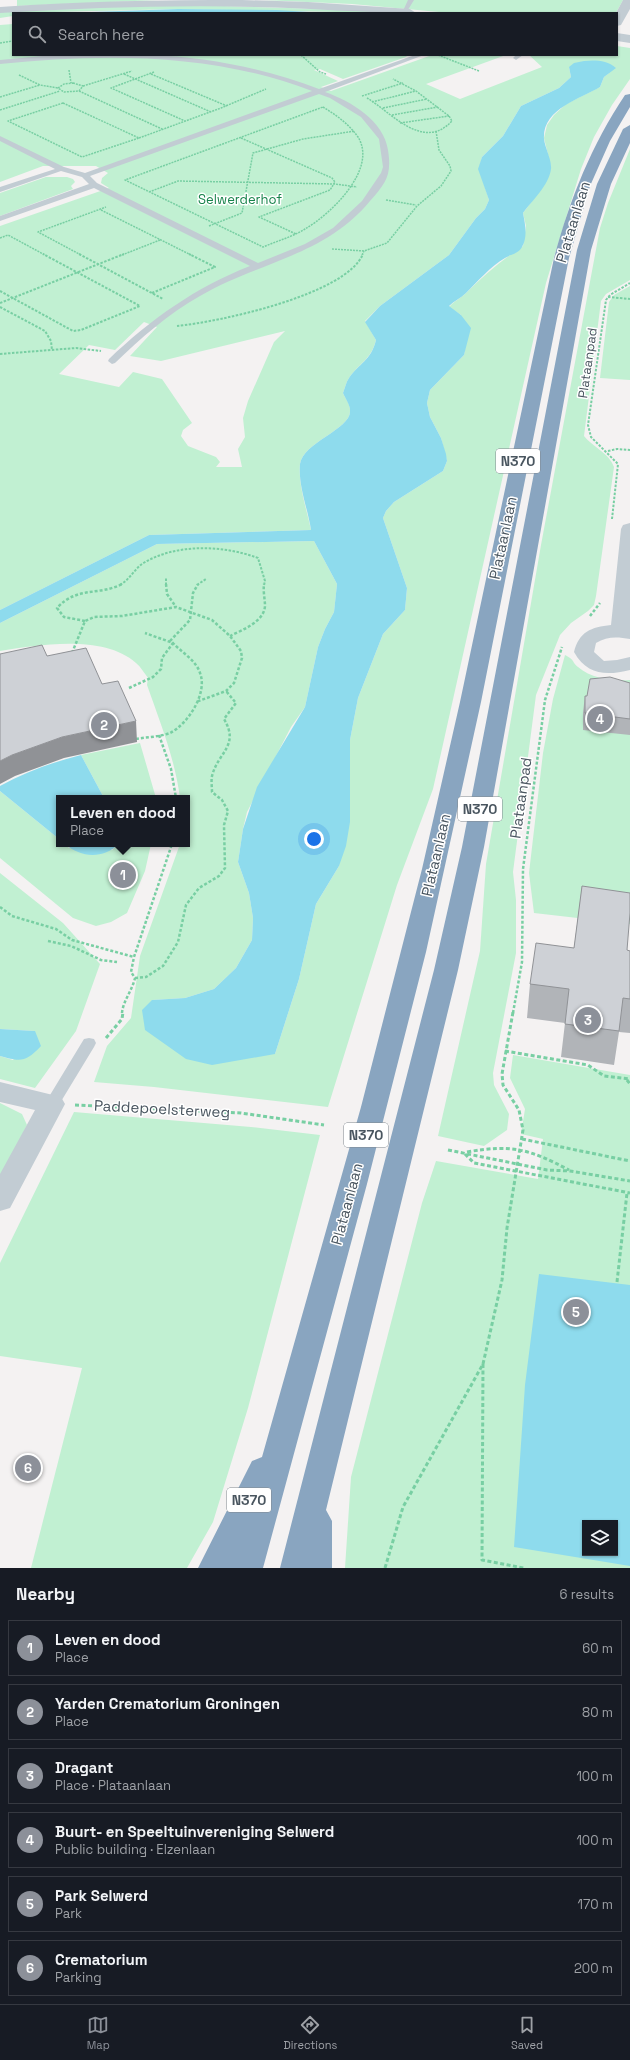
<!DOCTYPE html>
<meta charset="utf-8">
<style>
:root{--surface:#171b24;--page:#242831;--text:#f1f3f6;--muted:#9ea1a6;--line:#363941;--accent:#8c9099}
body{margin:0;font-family:"Space Grotesk",sans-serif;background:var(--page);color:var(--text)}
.controls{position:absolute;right:12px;bottom:12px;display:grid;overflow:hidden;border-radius:0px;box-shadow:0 1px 3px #0004}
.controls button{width:36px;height:36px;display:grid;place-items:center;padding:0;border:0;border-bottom:1px solid var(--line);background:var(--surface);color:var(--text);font:20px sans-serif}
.you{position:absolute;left:314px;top:839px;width:14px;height:14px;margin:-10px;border:3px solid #fff;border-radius:50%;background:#1a73e8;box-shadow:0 0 0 6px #1a73e833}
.badge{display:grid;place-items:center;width:26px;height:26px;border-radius:50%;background:var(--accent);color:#fff;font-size:13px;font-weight:700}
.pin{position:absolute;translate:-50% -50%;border:2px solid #fff;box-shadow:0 1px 4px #0006}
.popup{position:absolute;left:56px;top:795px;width:134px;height:52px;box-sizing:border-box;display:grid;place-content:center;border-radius:0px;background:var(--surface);filter:drop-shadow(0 1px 3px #0005);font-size:13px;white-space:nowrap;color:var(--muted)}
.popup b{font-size:15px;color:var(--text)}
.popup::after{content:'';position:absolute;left:50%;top:100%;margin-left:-8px;border:8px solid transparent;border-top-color:var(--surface)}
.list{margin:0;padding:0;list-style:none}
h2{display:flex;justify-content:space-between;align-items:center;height:52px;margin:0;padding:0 16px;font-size:17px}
h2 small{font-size:13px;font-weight:400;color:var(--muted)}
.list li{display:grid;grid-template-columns:26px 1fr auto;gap:12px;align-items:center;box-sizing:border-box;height:56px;margin:0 8px 8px;padding:0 8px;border:1px solid var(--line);border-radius:0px}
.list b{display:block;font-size:15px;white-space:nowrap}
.list p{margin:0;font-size:13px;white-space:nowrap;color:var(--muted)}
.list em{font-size:13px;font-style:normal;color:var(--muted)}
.icon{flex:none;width:22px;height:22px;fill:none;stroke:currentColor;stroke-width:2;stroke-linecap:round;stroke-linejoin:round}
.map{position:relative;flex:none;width:630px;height:1568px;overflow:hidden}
.search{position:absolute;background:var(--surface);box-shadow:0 1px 3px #0004;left:12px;right:12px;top:12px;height:44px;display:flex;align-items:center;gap:10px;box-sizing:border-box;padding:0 14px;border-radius:0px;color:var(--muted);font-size:15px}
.sheet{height:436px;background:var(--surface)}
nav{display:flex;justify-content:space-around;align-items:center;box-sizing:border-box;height:56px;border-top:1px solid var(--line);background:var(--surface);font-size:11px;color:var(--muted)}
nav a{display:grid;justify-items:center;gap:2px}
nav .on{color:var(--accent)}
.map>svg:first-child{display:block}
.green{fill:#c1f0d2;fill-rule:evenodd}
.water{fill:#8edbed;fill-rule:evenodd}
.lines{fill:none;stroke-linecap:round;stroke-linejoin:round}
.path-far3{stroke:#78cfa3;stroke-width:1.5;stroke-dasharray:2 1;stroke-linecap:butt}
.path-far2{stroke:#78cfa3;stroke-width:2;stroke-dasharray:2.5 1.5;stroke-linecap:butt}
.path-far1{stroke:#78cfa3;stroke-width:2.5;stroke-dasharray:3 2;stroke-linecap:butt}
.path{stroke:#78cfa3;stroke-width:3;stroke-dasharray:4 2.5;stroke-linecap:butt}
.lane{fill:#c2ccd3;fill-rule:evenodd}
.street{fill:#c2ccd3;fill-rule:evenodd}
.highway{fill:#89a5c0;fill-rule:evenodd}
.wall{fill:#b1b4b8}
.shaded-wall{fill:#909296}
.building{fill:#ced1d6;stroke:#909296}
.labels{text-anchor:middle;stroke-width:3;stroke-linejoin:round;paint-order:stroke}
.far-park-label{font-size:13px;fill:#17834b;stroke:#fff}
.far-street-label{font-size:13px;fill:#49555f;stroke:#fff}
.shield{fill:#fff;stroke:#80888f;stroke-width:1}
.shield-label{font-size:14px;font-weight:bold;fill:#49555f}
.street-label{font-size:15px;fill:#49555f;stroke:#fff}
</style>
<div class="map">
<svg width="630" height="1568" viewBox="0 0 630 1568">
<rect width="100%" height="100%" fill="#f4f2f2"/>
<!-- green -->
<path class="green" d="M 17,0 L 158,0 L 17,6 Z
M 263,0 L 623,0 L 616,13 L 450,13 L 352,4 Z
M 160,4 L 356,10 L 394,13 L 178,9 L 13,13 L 13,16 L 0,18 L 0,12 Z
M 13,24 L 13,55 L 408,55 L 406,57 L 343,79 L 320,69 L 314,70 L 338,81 L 321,87 L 331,91 L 432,55 L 506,55 L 426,84 L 460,99 L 542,67 L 529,55 L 617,55 L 617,46 L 630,48 L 630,79 L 612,105 L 594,137 L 581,169 L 546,283 L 433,789 L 397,885 L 328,1107 L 154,1087 L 94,1082 L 107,1046 L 131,1018 L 140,956 L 180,844 L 187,844 L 187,798 L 180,798 C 175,759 160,722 147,685 L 148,678 C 144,673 141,667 136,663 C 103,634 39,645 0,651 L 0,623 L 157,544 L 314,541 L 337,584 L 334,612 L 325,629 L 318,647 L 305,707 L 291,727 L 247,812 L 243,829 L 238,862 L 249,893 L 253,918 L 252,940 L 236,968 L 214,989 L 185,998 L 152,1000 L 275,1054 L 299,979 L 316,904 L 339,866 L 349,779 L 350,740 L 358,698 L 383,634 L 405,610 L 407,588 L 383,518 L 386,511 L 394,502 L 443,471 L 447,461 L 441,438 L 430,417 L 427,403 L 430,390 L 464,355 L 466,344 L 461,315 L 449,307 C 454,301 461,298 466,293 C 484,275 502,260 523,246 L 526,226 L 523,213 L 539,192 L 551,167 L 544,138 L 547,125 L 554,115 L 566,104 L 600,87 L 604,77 L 609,73 L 569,67 L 571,77 L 559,88 L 521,106 L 503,136 L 482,157 L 479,169 L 489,200 L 485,209 L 476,218 L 449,255 L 380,306 L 365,321 L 376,340 C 371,360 359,363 349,378 C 346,382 345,388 343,393 C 345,398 350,404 350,410 C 352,429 303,442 300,464 C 298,485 307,510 311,530 L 149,535 L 0,610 L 0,226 L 109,188 L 101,183 L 102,178 L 108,173 L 96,166 L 43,166 L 0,182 L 0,25 ZM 144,322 L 157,327 L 130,356 L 161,361 L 285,331 L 274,342 L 248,401 L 243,418 L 245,437 L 238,449 L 242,467 L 216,467 L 220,462 L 216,457 L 188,446 L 181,436 L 183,430 L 192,423 L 162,379 L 133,372 L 119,387 L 59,374 L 89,345 L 115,350 Z
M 630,149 L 630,280 L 606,294 L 601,301 L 584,436 C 593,447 609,453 614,467 L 596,596 L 594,605 L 588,611 L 571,623 L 560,635 L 536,695 L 513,872 L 516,900 L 516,953 L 493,1073 L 494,1085 L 509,1114 L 507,1130 L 484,1146 L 438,1136 L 480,951 L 486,864 L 541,545 L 600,228 L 608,203 Z
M 46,177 L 67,177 L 73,179 L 75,182 L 71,186 L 73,189 L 0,216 L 0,193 Z
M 630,286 L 630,380 L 600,378 L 609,302 L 614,295 Z
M 565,655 C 576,661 571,661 578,667 C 592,679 613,681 630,680 L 630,924 L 534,913 L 529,873 L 543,753 L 553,699 Z
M 140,743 L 156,798 L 104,798 L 81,755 Z
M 0,791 L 59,839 L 59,844 L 65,844 L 69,848 L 112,850 L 119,844 L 151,844 L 145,871 L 127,913 L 111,922 L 96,926 L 73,918 L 0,858 Z
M 0,873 L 63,923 L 100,964 L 76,1031 L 35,1088 L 0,1079 L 0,1056 L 13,1060 L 35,1031 L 0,1029 Z
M 513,1055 L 630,1075 L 630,1568 L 345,1568 L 351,1477 L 422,1203 L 436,1161 L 538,1179 L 543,1139 L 521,1134 L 525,1109 L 510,1078 ZM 585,1523 L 615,1523 L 615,1553 L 585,1553 Z
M 0,1103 L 22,1114 L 27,1125 L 0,1181 Z
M 74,1112 L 251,1127 L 320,1135 L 248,1408 L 213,1522 L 187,1568 L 31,1568 L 82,1368 L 0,1356 L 0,1263 Z"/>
<!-- water -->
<path class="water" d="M 178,9 L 277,10 L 325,13 L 63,13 Z
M 584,61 C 595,60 607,60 616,68 L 604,77 L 600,87 C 580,99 542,109 544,139 C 545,148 552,160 551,169 C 549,185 532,201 523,213 C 525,223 528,237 522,247 C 518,254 511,254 505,258 C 490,267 478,281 466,293 C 461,298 454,301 449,306 L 461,315 L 471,328 L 464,355 L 430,390 L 427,403 L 430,417 L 441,438 L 446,454 L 447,461 L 443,471 L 394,502 L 386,511 L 383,518 L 407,588 L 405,610 L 383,634 L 358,698 L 350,740 L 350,822 L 346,846 L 339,866 L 316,904 L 299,979 L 275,1054 L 212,1065 L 186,1059 L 145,1030 L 142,1010 L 152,1000 L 185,998 L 214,989 L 236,968 L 252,940 L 253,918 L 249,893 L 238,862 L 243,829 L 257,787 L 305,707 L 318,647 L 325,629 L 334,612 L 337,584 L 314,541 L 157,544 L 0,623 L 0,610 L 149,535 L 311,530 C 308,509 298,486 300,464 C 303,442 352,429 350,410 C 350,405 345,398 343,393 C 345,388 346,382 349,378 C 359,363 371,361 376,340 L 365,322 L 380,306 L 449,255 L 476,218 L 485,209 L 489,200 L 478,169 L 482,157 L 503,136 L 521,106 L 559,88 L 571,77 L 569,67 L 574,63 Z
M 81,755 L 104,798 L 59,798 L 59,839 L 0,791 L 0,786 C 25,772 53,762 81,755 Z
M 65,844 L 119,844 C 103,859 81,858 65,844 Z
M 0,1029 L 35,1031 L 41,1046 C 26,1062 21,1062 0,1056 Z
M 539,1274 L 630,1285 L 630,1566 L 514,1547 L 525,1385 ZM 585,1523 L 615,1523 L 615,1553 L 585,1553 Z"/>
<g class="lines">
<!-- path-far3 -->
<path class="path-far3" d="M 0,43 L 13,41
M 301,55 L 320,72 L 326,74
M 438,55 L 479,71
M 69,70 L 71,83
M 154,72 L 111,88 L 185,121
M 124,74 L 211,112
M 151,74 L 227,106
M 19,75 L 40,85 L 58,88
M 73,83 L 83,86 L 79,91 L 64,92 L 58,88 L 64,84 Z
M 83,86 L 132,71
M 79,91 L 162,129
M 362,96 L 403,83
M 0,97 L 40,85
M 367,98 C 391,112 423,152 452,121 L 449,116 L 416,91 L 393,79
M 372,102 L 416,91
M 63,103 L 139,138 L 82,157 L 8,121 Z
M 323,107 C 336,115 349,124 358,137 C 378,169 331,214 305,229 C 292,237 277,241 263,247 L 125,180 Z
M 383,108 L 427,99
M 0,110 L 60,91
M 392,115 L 438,107
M 400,123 L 449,116
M 139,138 L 221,108 L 266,89
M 241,138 L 332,178 L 335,182 L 330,190 L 259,217 L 296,234
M 149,192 L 178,181 L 335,184 L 357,187
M 386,200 L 416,205
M 101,210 L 191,255
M 209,226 L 242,213 L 253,153 L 303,139 L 355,131
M 0,238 L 8,235 L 45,255
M 332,249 L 364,251 L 387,243 L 417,206 L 441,186 L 451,171 L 450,166 L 439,150 L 436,131
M 81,255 L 38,232 L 106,207
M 122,255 L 160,240
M 362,255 L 364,251"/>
<!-- path-far2 -->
<path class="path-far2" d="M 79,254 L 163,299
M 0,291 L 73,331 L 81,330 L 140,306 L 43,254
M 152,293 L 215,267 L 189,254
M 608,297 L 630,299
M 0,303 L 124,254
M 0,307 L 45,331 L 51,341 L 52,350
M 177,326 C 218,322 346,295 363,254
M 0,354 L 76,348 L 101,351
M 608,451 L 617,449 L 630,450
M 612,519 L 618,464 L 591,437 L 588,425 L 606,300 L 610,295 L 630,283
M 120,585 C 129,580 134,570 142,564 C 175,543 223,545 258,558 L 265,581 L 264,585
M 166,585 L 166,578
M 197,585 L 206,579"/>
<!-- path-far1 -->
<path class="path-far1" d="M 166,584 L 167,594 L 176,607
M 590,616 L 600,603
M 85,621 L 64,617 L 57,608 C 77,586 99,596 122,584
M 230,636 C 242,630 264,622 265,606 C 265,599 263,592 264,584
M 170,641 L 190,620 L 193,593 L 198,584
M 72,653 L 85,621 L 94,617 L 122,616 L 176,607 L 212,620 L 230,636 L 241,651 L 242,658 L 234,683 L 226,691 L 196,702
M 129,688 L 153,677 L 161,669 L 162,658 L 173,643 L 145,633
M 159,735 L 171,769 L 176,798
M 136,739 C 147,737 159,737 170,733 C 188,724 208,693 200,673 C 196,660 181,652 173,643
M 0,907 L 12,916 L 56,929 L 72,940 L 134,957
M 48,941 L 71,946 L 101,960 L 117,962
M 135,978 L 146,977 L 163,966 L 178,942 L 186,905 L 199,888 L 219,876 L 225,868 L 224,825 L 228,811 L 222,800 L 212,792 C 212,787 211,781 212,776 C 218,752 240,746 224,719 L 236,703 L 226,691
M 122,1013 C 123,1001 132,991 135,978 L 131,972 L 134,957 L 172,844
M 513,1013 L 522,962 L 523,869 L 545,700 L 562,647"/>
<!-- path -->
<path class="path" d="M 106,1038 L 122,1019 L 123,1012
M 505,1051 L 588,1065 L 604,1076 L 630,1079
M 627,1080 L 630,1084
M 75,1105 L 241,1113 L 324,1125
M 522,1139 L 630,1161
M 448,1150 L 547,1170 L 570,1171 L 630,1181
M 467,1152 C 512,1144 529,1149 569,1170
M 465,1154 L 474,1163 L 630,1193
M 617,1282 L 627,1193
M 483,1364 L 482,1560 L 524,1568
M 385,1568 L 403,1507 L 483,1364 L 502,1280 L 507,1228 L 523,1130 L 519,1110 L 503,1085 L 502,1074 L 513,1012"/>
<!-- lane -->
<path class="lane" d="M 408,0 L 414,0 L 406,13 L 402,13 Z
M 53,55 C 86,55 119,54 151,55 C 207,57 267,69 319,89 L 415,55 L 424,55 L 325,92 C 351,101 384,121 388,150 C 392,175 386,183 370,201 C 325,256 258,262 200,296 C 168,314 141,338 115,363 L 112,364 L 108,361 L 109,359 C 151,319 196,287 250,266 L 94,188 L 0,221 L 0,216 L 89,184 L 82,177 L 61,171 L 0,192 L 0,187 L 55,169 L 0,141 L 0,136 L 64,167 L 85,173 L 312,91 C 214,53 104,53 0,64 L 0,60 ZM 319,94 L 330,98 L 361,117 L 379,139 L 383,167 L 381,173 L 362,201 L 333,228 L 305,244 L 258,263 L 97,183 L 90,176 Z
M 516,55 L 523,55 L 516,60 L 513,58 Z
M 89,1038 L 94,1039 L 96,1043 L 94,1047 L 57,1108 L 52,1110 L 47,1108 L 45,1104 L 47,1100 L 84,1039 Z"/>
<!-- street -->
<path class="street" d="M 242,0 L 308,2 L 410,9 L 416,13 C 362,13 309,8 255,7 C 170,5 85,8 0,13 L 0,7 C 81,1 161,0 242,0 Z
M 623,0 L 630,0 L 630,9 L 621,25 L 617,26 L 616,13 Z
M 617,33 L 630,35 L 630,43 L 617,41 Z
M 630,523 L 630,639 C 618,637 607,636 596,643 L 594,652 L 604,661 L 617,660 L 630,657 L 630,670 C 606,676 587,675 574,652 C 579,632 591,627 611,625 L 621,529 L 623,525 Z
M 0,1082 L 61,1097 L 65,1104 L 10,1208 L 0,1211 L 0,1174 L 35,1110 L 0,1102 Z"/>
<!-- highway -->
<path class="highway" d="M 630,94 L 630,107 L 610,141 L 590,186 L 569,258 L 481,702 L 426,952 L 367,1184 L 263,1568 L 198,1568 L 252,1461 L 262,1457 L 361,1107 L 422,869 L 460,702 L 554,258 C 570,199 591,146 625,95 Z
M 630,125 L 630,143 L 611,184 L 591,250 L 484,847 L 458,970 L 326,1510 L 332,1521 L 332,1568 L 280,1568 L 434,970 L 462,847 L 577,250 L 597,184 L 623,129 Z"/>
</g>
<!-- wall -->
<path class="wall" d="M 628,683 L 630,683 L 630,735 L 583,730 L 583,712 L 585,696 L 587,696 Z
M 582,886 L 627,950 L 630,951 L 630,1033 L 619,1032 L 614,1065 L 561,1057 L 565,1023 L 527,1018 L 530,984 L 574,948 Z"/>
<!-- shaded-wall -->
<path class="shaded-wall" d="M 136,721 L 137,742 L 64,758 L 15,776 L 0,784 L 0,761 L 12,755 L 62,737 Z"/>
<!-- building -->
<path class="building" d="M 42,645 L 47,656 L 86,648 L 102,684 L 118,681 L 136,721 L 62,737 L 12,755 L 0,761 L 0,654 Z
M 610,677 L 630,683 L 630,719 L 585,713 L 585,696 L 587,696 L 590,679 Z
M 582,886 L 630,893 L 630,913 L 627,950 L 630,951 L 630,999 L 623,998 L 619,1031 L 565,1024 L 569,989 L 530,984 L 536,943 L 574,948 Z"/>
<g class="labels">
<!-- far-park labels -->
<g class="far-park-label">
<text x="240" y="204">Selwerderhof</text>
</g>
<!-- far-street labels -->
<g class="far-street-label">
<text transform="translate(587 363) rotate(-82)" y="5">Plataanpad</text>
</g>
<!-- shield labels -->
<g class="shield">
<rect x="496" y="449" width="44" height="24" rx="3"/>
<rect x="458" y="797" width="44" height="24" rx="3"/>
<rect x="344" y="1123" width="44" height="24" rx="3"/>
<rect x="227" y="1488" width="44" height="24" rx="3"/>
</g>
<g class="shield-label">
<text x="518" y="466">N370</text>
<text x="480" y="814">N370</text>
<text x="366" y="1140">N370</text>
<text x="249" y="1505">N370</text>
</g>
<!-- street labels -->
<g class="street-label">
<text transform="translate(573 222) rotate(-73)" y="5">Plataanlaan</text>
<text transform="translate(503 538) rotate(-78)" y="5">Plataanlaan</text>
<text transform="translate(521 798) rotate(-82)" y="5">Plataanpad</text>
<text transform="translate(436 855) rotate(-77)" y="5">Plataanlaan</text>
<text transform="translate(162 1109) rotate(3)" y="5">Paddepoelsterweg</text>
<text transform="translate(347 1204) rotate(-75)" y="5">Plataanlaan</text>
</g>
</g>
</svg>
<div class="controls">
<button><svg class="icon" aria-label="layers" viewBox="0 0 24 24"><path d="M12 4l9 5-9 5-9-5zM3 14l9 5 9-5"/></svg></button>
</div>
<div class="you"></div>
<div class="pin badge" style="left:123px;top:875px">1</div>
<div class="popup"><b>Leven en dood</b>Place</div>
<div class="pin badge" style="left:104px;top:725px">2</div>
<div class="pin badge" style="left:588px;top:1020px">3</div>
<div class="pin badge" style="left:600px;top:719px">4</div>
<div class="pin badge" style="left:576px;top:1312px">5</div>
<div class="pin badge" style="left:28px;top:1468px">6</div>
<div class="search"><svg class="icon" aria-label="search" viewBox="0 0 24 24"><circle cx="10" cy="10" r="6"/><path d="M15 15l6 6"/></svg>Search here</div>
</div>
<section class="sheet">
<h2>Nearby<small>6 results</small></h2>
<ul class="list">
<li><span class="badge">1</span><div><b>Leven en dood</b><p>Place</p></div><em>60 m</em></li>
<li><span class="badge">2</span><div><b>Yarden Crematorium Groningen</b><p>Place</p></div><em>80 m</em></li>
<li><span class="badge">3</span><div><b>Dragant</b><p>Place · Plataanlaan</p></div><em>100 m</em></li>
<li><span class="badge">4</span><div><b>Buurt- en Speeltuinvereniging Selwerd</b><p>Public building · Elzenlaan</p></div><em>100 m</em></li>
<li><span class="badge">5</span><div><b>Park Selwerd</b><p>Park</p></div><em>170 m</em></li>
<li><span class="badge">6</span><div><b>Crematorium</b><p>Parking</p></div><em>200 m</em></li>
</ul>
</section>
<nav>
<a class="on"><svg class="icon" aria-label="map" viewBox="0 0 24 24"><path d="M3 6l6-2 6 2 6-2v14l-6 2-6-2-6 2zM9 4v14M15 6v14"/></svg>Map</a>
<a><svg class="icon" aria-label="directions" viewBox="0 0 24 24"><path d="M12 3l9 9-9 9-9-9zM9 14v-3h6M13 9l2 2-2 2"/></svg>Directions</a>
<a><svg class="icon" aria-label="saved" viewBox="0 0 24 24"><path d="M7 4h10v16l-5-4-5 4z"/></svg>Saved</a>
</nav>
